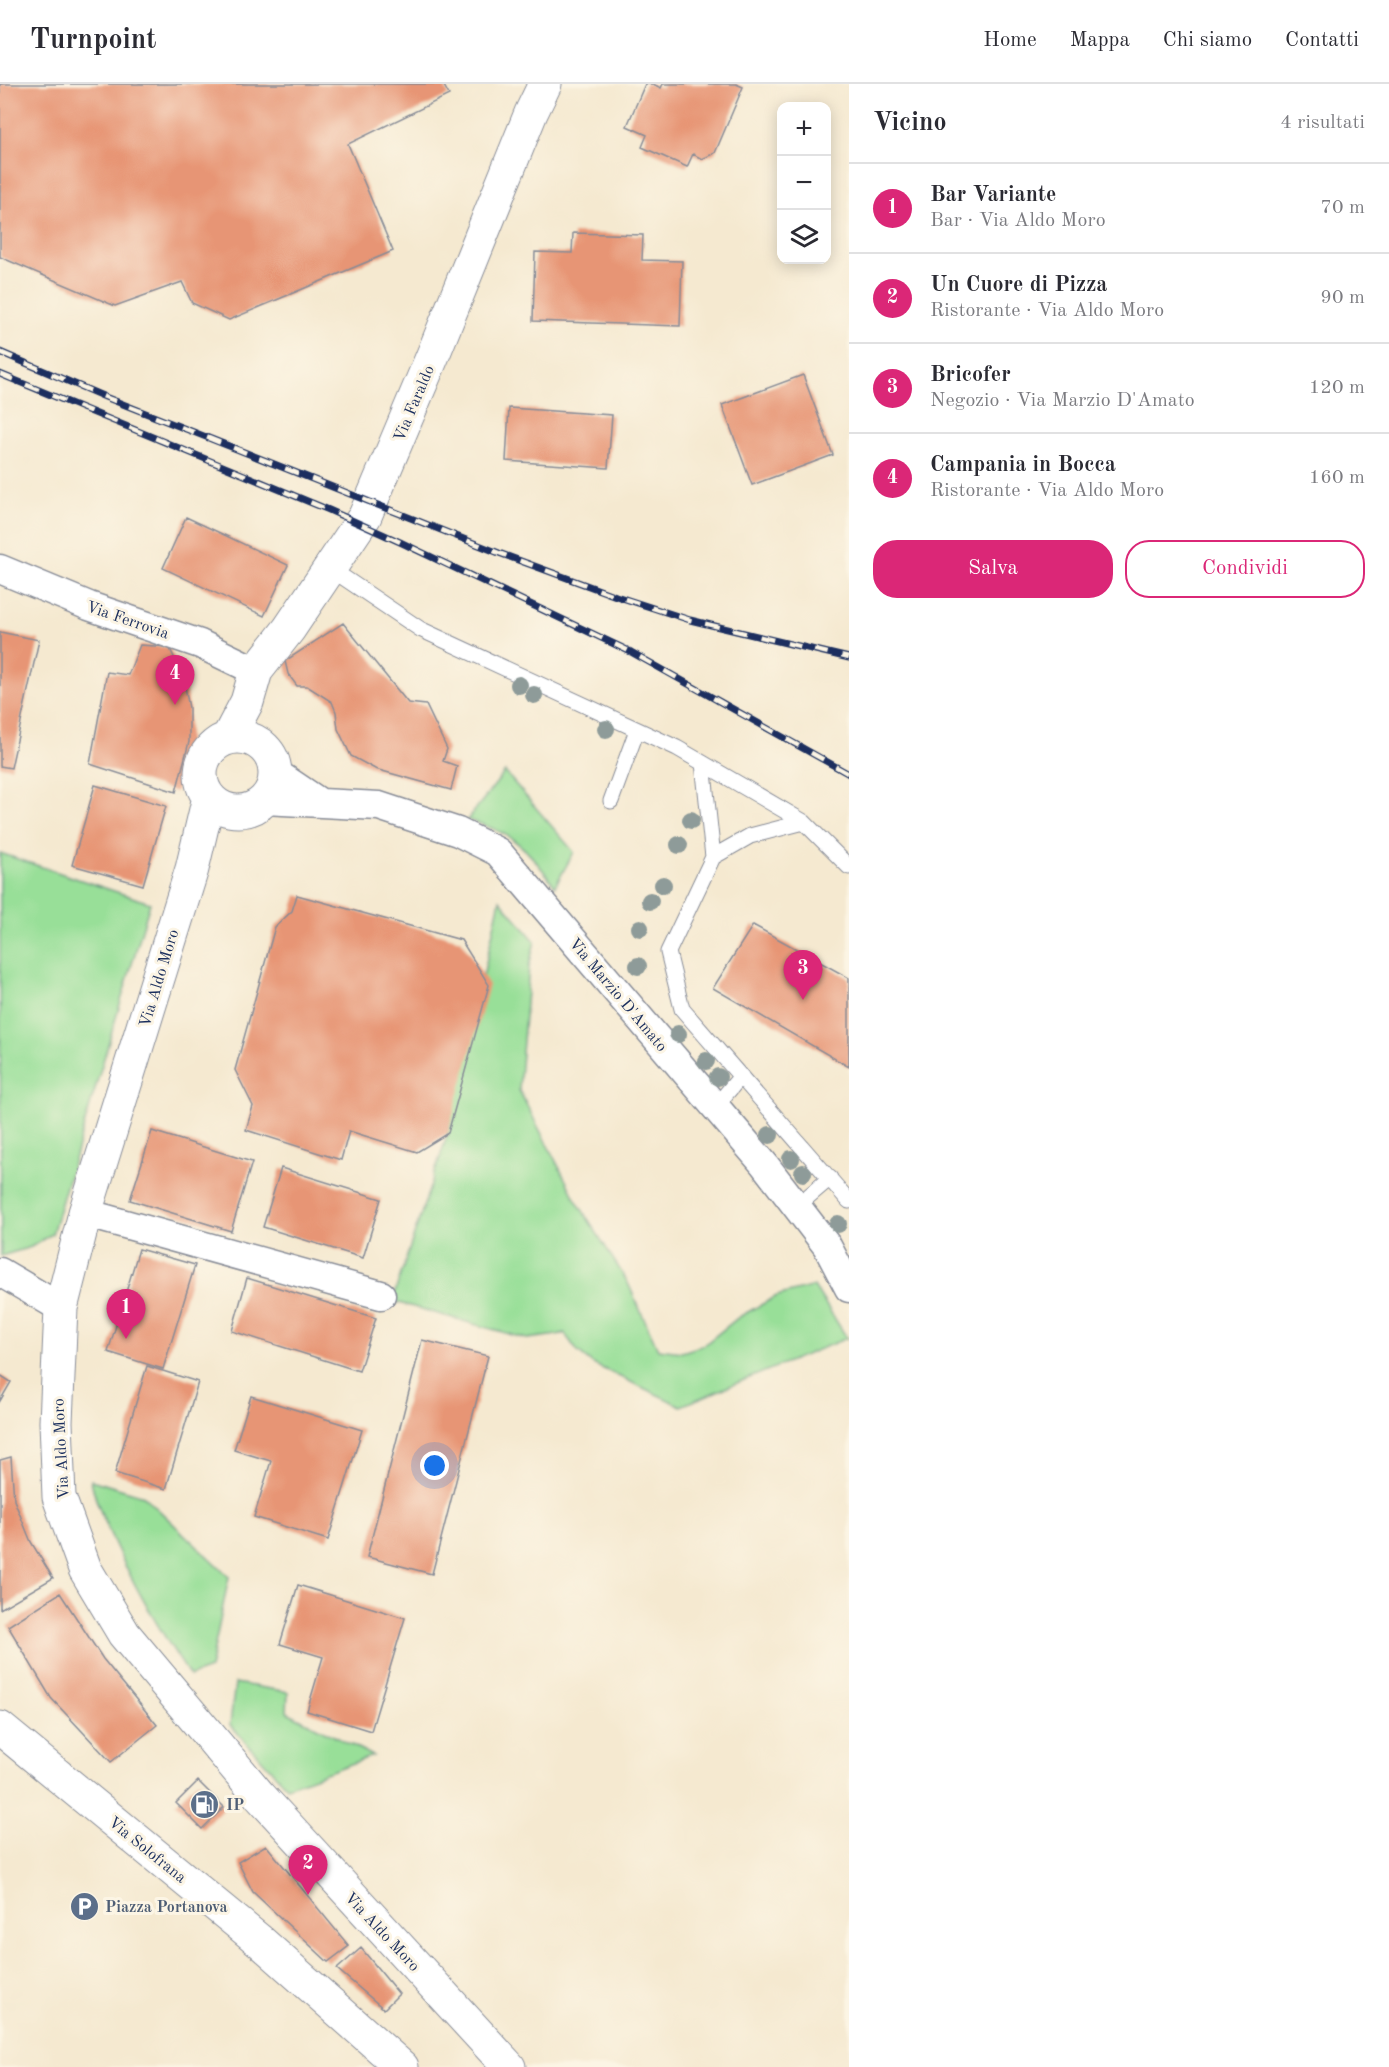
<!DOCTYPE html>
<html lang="it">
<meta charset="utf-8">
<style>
:root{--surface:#fff;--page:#f7f7f7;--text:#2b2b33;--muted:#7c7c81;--line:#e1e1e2;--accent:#db2777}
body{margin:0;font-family:"Old Standard TT",serif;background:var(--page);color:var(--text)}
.controls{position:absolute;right:18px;top:18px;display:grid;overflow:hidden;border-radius:12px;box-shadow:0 3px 15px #0003}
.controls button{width:54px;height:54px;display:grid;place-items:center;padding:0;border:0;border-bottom:2px solid var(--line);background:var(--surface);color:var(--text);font:30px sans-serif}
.you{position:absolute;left:435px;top:1382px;width:21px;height:21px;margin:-15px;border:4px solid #fff;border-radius:50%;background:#1a73e8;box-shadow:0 0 0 9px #1a73e833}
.badge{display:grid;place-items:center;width:39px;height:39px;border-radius:50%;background:var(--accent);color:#fff;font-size:20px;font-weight:700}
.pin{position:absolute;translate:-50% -50px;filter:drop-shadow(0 2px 3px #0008)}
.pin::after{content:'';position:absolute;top:32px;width:21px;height:18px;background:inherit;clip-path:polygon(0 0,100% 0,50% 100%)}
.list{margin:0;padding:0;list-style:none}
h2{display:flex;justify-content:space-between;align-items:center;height:78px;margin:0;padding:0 24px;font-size:26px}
h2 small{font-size:20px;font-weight:400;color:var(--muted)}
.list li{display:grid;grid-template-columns:39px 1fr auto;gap:18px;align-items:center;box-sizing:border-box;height:90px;padding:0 24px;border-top:2px solid var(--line)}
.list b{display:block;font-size:22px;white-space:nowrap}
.list p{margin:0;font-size:20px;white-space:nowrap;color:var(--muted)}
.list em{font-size:20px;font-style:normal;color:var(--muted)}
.actions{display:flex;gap:12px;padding:18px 24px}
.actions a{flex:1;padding:14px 0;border:2px solid var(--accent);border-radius:24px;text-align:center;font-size:21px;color:var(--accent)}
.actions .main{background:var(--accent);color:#fff}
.icon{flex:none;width:33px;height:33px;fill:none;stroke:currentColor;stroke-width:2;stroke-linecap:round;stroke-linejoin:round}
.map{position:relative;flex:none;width:849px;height:1983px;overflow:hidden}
header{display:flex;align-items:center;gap:36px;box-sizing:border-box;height:84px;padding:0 30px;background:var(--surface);border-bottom:2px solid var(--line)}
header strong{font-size:28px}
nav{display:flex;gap:33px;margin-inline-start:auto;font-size:21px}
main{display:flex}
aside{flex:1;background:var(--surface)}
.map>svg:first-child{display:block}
.green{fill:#98df98;stroke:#5a877b;stroke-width:1.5}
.building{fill:#e79574}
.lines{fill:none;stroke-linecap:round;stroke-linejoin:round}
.service-casing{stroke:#888c97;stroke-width:17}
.minor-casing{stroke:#888c97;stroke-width:31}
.tertiary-casing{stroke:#888c97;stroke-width:35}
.secondary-casing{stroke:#888c97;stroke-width:35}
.service{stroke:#fff;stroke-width:15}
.minor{stroke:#fff;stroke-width:28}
.tertiary{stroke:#fff;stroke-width:33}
.secondary{stroke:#fff;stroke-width:33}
.rail-casing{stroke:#1b2f5e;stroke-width:7}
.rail{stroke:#fcf5e5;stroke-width:4.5;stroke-dasharray:14;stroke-linecap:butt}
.tree{fill:#8e9b99}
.labels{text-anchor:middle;stroke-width:6;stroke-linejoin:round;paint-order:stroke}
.street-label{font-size:16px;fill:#1b2f5e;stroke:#fcf5e5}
.service-label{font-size:16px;font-weight:bold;fill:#4e5e75;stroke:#fcf5e5;text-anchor:start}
</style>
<header>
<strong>Turnpoint</strong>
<nav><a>Home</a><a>Mappa</a><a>Chi siamo</a><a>Contatti</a></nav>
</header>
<main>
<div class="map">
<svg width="849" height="1983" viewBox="0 0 849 1983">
<rect width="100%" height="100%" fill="#fcf5e5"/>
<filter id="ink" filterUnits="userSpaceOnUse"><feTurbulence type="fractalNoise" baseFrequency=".0167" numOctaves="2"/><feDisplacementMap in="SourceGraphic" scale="12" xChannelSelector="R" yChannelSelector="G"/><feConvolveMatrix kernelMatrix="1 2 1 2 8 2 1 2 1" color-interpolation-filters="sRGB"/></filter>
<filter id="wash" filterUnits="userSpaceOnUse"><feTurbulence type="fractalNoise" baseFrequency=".008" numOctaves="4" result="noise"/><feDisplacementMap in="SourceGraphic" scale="24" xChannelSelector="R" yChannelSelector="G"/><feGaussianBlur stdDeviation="1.35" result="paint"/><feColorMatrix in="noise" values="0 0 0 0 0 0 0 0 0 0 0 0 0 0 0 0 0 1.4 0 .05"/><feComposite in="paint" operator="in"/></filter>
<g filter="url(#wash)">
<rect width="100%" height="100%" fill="#f5e9d0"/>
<!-- green -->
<path class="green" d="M 505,688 L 574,768 L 555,802 C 527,765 514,748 467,736 Z
M 0,769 L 150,819 L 52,1150 L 31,1163 L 1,1172 Z
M 500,816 L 535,857 L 529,882 L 519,1006 L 576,1116 L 627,1197 L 658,1265 L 682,1268 L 704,1261 L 739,1233 L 777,1212 L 814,1202 L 847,1254 L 681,1322 L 593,1280 L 578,1268 L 565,1250 L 527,1255 L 392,1217 L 448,1049 Z
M 91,1396 L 144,1412 L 229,1493 L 210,1585 L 190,1592 C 160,1547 135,1505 113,1456 C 104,1436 95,1417 91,1396 Z
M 235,1599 L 288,1608 L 287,1628 L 373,1672 L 287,1703 L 230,1641 Z"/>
<g id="blocks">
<!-- building -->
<path class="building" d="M 0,0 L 443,0 L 449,11 L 348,60 L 393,167 L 229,236 L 192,219 L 182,198 L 115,222 L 0,173 Z
M 645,0 L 653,0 L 661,4 L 663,0 L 736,0 L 743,3 L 715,69 L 702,75 L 693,70 L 687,83 L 642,63 L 647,51 L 627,42 Z
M 573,149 L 643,151 L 642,176 L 682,177 L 680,242 L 533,237 L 535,168 L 572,169 Z
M 803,291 L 833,371 L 752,401 L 722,321 Z
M 509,324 L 612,331 L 608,384 L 506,377 Z
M 186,433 L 288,481 L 264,532 L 163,484 Z
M 343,539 L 408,619 L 426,621 L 447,665 L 443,677 L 457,682 L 451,706 L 375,685 L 351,672 L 338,645 L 336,628 L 332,618 L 307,602 L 297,602 L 288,590 L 285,577 Z
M 0,548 L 39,556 L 11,684 L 0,682 Z
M 140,561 L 169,563 L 183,592 L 189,624 L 189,658 L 176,708 L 90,680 L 107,588 L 128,591 Z
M 95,701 L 166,722 L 143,801 L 72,781 Z
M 297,811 L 461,856 L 489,901 L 448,1049 L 417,1068 L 349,1047 L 341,1076 L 246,1046 L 253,1022 L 235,986 L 275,843 L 292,827 Z
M 753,841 L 849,894 L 849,983 L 713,904 Z
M 152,1047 L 252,1078 L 231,1147 L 130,1116 Z
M 281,1084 L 381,1115 L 363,1174 L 263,1143 Z
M 139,1165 L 195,1181 L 163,1285 L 108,1268 Z
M 247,1194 L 376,1234 L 359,1287 L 232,1247 Z
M 422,1256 L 488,1272 L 432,1490 L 367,1473 Z
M 147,1282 L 198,1298 L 166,1405 L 115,1389 Z
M 0,1291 L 11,1298 L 0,1317 Z
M 251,1312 L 362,1346 L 328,1456 L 254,1433 L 271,1377 L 234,1366 Z
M 11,1373 L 14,1416 L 31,1458 L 53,1494 L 0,1525 L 0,1376 Z
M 298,1501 L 405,1534 L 371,1647 L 307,1627 L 323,1573 L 280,1560 Z
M 60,1509 L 103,1575 L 157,1641 L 111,1678 L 51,1614 L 8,1542 Z
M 198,1697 L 224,1723 L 202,1745 L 176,1719 Z
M 266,1761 L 349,1862 L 328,1878 L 253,1808 L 238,1778 Z
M 361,1864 L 399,1910 L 384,1925 L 337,1885 Z"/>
</g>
</g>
<g filter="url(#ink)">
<use href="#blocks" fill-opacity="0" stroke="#888c97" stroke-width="1.5"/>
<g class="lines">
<defs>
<path id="service" d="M 331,485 L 420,545 L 677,664 L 804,738 L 849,783
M 703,679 L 713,773 L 668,868 L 682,925 L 849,1117
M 611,717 L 637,646
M 713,773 L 750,752 L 804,738
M 715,1023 L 741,992
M 797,1122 L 830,1094"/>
<path id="minor" d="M 0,485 L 89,522 L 200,560 L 256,587
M 276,689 L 319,718
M 264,716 L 379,722 L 458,748 L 498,768 L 764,1080 L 827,1162 L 849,1204
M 85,1129 L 381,1211
M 0,1188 L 61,1224"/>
<path id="tertiary" d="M201 690a37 37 0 1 1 74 0a37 37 0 1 1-74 0Z
M 228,654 L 247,618 L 256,587 L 289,545 L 365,432 L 433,271 L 531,29 L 545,0
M 209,713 L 192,785 L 85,1129 L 61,1224 L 56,1338 L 59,1413 L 85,1485 L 124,1550 L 259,1711 L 509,1983"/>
<path id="secondary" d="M 0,1644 L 261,1858 L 402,1983"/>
</defs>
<!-- service casing -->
<use href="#service" class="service-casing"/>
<!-- minor casing -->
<use href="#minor" class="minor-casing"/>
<!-- tertiary casing -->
<use href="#tertiary" class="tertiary-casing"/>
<!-- secondary casing -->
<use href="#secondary" class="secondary-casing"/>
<!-- service -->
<use href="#service" class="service"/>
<!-- minor -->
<use href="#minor" class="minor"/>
<!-- tertiary -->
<use href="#tertiary" class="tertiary"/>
<!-- secondary -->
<use href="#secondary" class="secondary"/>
<defs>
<path id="rail" d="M 0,268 L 105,313 L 499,469 L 616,512 L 690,536 L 849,574
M 0,290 L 329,426 L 400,458 L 631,568 L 849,690"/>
</defs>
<!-- rail casing -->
<use href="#rail" class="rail-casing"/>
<!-- rail -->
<use href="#rail" class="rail"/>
</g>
<!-- trees -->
<g class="tree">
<circle cx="519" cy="601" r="9"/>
<circle cx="534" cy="611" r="9"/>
<circle cx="606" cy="645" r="9"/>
<circle cx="691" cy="736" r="9"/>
<circle cx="679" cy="761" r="9"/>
<circle cx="663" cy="801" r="9"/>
<circle cx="650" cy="817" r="9"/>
<circle cx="640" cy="844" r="9"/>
<circle cx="638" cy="882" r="9"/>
<circle cx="678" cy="950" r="9"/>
<circle cx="706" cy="977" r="9"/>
<circle cx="718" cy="993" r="9"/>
<circle cx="770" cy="1051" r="9"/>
<circle cx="791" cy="1075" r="9"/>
<circle cx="803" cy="1089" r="9"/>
<circle cx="838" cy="1140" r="9"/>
</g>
</g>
<!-- icons -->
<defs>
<symbol id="fuel-disc" viewBox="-11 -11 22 22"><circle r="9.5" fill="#5c6f8a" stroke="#fcf5e5"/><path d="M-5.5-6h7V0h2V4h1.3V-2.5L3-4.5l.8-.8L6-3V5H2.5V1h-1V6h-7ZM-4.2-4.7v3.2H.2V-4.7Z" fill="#fff"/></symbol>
<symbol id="parking-disc" viewBox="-11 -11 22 22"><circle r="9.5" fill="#5c6f8a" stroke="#fcf5e5"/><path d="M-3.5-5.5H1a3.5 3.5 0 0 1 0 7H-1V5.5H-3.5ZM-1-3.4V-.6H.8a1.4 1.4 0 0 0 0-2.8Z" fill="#fff"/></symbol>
</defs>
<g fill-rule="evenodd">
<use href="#fuel-disc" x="188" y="1704" width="33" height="33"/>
<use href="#parking-disc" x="68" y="1806" width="33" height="33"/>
</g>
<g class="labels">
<!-- street labels -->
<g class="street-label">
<text transform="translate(413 319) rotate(-67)" y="6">Via Faraldo</text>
<text transform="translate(128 535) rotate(19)" y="6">Via Ferrovia</text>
<text transform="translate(158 894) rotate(-73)" y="6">Via Aldo Moro</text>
<text transform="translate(619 910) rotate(50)" y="6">Via Marzio D'Amato</text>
<text transform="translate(60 1365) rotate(-93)" y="6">Via Aldo Moro</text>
<text transform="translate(148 1765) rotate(39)" y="6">Via Solofrana</text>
<text transform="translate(383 1847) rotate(47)" y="6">Via Aldo Moro</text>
</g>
<!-- service labels -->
<g class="service-label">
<text x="226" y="1726">IP</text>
<text x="105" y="1828">Piazza Portanova</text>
</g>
</g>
</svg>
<div class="controls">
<button>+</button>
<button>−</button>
<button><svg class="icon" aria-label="layers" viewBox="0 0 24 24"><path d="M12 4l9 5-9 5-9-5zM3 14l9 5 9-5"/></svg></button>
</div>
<div class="you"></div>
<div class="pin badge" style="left:126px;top:1255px">1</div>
<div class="pin badge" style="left:308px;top:1811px">2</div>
<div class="pin badge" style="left:803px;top:916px">3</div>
<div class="pin badge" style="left:175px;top:621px">4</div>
</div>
<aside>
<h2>Vicino<small>4 risultati</small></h2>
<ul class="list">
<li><span class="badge">1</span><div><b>Bar Variante</b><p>Bar · Via Aldo Moro</p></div><em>70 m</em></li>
<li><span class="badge">2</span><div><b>Un Cuore di Pizza</b><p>Ristorante · Via Aldo Moro</p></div><em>90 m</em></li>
<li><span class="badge">3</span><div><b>Bricofer</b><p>Negozio · Via Marzio D'Amato</p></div><em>120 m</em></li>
<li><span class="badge">4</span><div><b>Campania in Bocca</b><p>Ristorante · Via Aldo Moro</p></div><em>160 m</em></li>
</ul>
<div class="actions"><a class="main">Salva</a><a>Condividi</a></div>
</aside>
</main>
